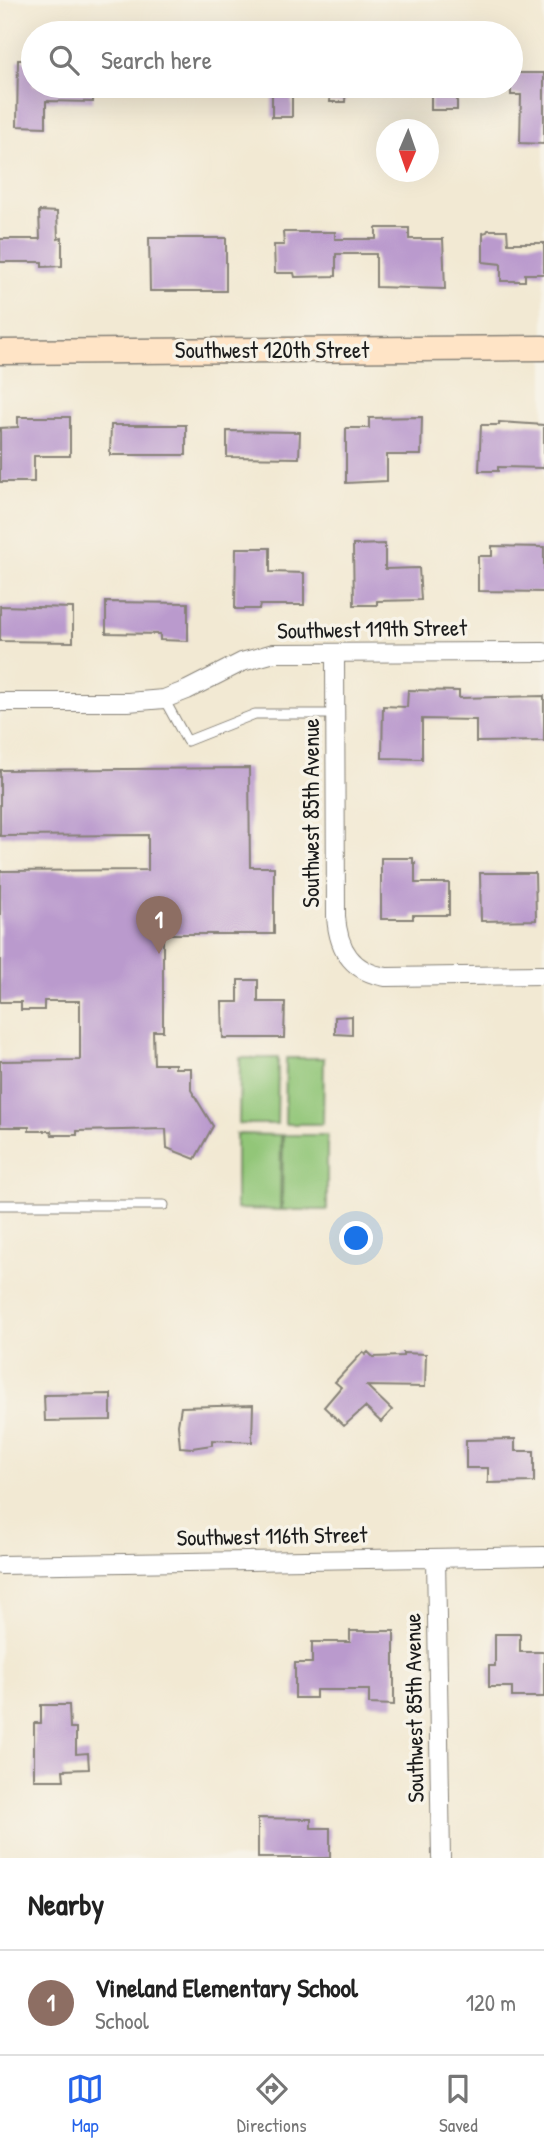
<!DOCTYPE html>
<style>
:root{--surface:#fff;--page:#f2f2f2;--text:#222;--muted:#767676;--line:#e0e0e0;--accent:#2563eb}
body{margin:0;font-family:"Patrick Hand",sans-serif;background:var(--page);color:var(--text)}
.compass{position:absolute;left:376px;top:119px;width:63px;height:63px;border-radius:50%;background:var(--surface);box-shadow:0 7px 28px #0002;rotate:182deg}
.you{position:absolute;left:357px;top:1239px;width:24px;height:24px;margin:-18px;border:5px solid #fff;border-radius:50%;background:#1a73e8;box-shadow:0 0 0 10px #1a73e833}
.badge{display:grid;place-items:center;width:46px;height:46px;border-radius:50%;background:var(--accent);color:#fff;font-size:23px;font-weight:700}
.pin{position:absolute;translate:-50% -58px;filter:drop-shadow(0 2px 4px #0008)}
.pin::after{content:'';position:absolute;top:37px;width:24px;height:21px;background:inherit;clip-path:polygon(0 0,100% 0,50% 100%)}
.list{margin:0;padding:0;list-style:none}
h2{display:flex;justify-content:space-between;align-items:center;height:91px;margin:0;padding:0 28px;font-size:30px}
h2 small{font-size:23px;font-weight:400;color:var(--muted)}
.list li{display:grid;grid-template-columns:46px 1fr auto;gap:21px;align-items:center;box-sizing:border-box;height:105px;padding:0 28px;border-top:2px solid var(--line)}
.list b{display:block;font-size:26px;white-space:nowrap}
.list p{margin:0;font-size:23px;white-space:nowrap;color:var(--muted)}
.list em{font-size:23px;font-style:normal;color:var(--muted)}
.icon{flex:none;width:38px;height:38px;fill:none;stroke:currentColor;stroke-width:2;stroke-linecap:round;stroke-linejoin:round}
.map{position:relative;flex:none;width:544px;height:1858px;overflow:hidden}
.search{position:absolute;background:var(--surface);box-shadow:0 7px 28px #0002;left:21px;right:21px;top:21px;height:77px;display:flex;align-items:center;gap:18px;box-sizing:border-box;padding:0 24px;border-radius:38px;color:var(--muted);font-size:26px}
.sheet{height:196px;background:var(--surface)}
nav{display:flex;justify-content:space-around;align-items:center;box-sizing:border-box;height:98px;border-top:2px solid var(--line);background:var(--surface);font-size:19px;color:var(--muted)}
nav a{display:grid;justify-items:center;gap:4px}
nav .on{color:var(--accent)}
.map>svg:first-child{display:block}
.green{fill:#92c678;stroke:#57714a;stroke-width:2}
.building{fill:#ba9acd}
.lines{fill:none;stroke-linecap:round;stroke-linejoin:round}
.lane-casing{stroke:#878278;stroke-width:11}
.street-casing{stroke:#878278;stroke-width:20}
.secondary-casing{stroke:#878278;stroke-width:27}
.lane{stroke:#fff;stroke-width:9}
.street{stroke:#fff;stroke-width:18}
.secondary{stroke:#ffe4c6;stroke-width:24}
.labels{text-anchor:middle;stroke-width:7;stroke-linejoin:round;paint-order:stroke}
.street-label{font-size:23px;fill:#1c1c1c;stroke:#f7f3e8}
</style>
<div class="map">
<svg width="544" height="1858" viewBox="0 0 544 1858">
<rect width="100%" height="100%" fill="#f7f3e8"/>
<filter id="ink" filterUnits="userSpaceOnUse"><feTurbulence type="fractalNoise" baseFrequency=".0143" numOctaves="2"/><feDisplacementMap in="SourceGraphic" scale="14" xChannelSelector="R" yChannelSelector="G"/><feConvolveMatrix kernelMatrix="1 2 1 2 8 2 1 2 1" color-interpolation-filters="sRGB"/></filter>
<filter id="wash" filterUnits="userSpaceOnUse"><feTurbulence type="fractalNoise" baseFrequency=".00686" numOctaves="4" result="noise"/><feDisplacementMap in="SourceGraphic" scale="28" xChannelSelector="R" yChannelSelector="G"/><feGaussianBlur stdDeviation="1.57" result="paint"/><feColorMatrix in="noise" values="0 0 0 0 0 0 0 0 0 0 0 0 0 0 0 0 0 1.4 0 .05"/><feComposite in="paint" operator="in"/></filter>
<g filter="url(#wash)">
<rect width="100%" height="100%" fill="#f2e9d3"/>
<!-- green -->
<path class="green" d="M 240,1058 L 278,1058 L 277,1124 L 239,1124 Z
M 286,1058 L 324,1058 L 323,1124 L 285,1124 Z
M 236,1134 L 281,1135 L 280,1210 L 236,1209 Z
M 283,1135 L 327,1135 L 327,1210 L 282,1210 Z"/>
<g id="blocks">
<!-- building -->
<path class="building" d="M 18,60 L 33,60 L 33,86 L 93,86 L 93,102 L 46,101 L 46,127 L 17,126 Z
M 511,73 L 544,73 L 544,144 L 520,143 L 521,95 L 511,95 Z
M 272,86 L 292,86 L 292,117 L 272,117 Z
M 331,86 L 346,86 L 345,102 L 330,102 Z
M 431,86 L 457,86 L 457,110 L 431,110 Z
M 39,211 L 57,212 L 58,239 L 62,238 L 62,266 L 42,267 L 42,262 L 0,262 L 0,239 L 40,239 Z
M 376,228 L 409,228 L 409,239 L 443,239 L 445,289 L 376,287 L 376,254 L 336,254 L 336,276 L 295,277 L 294,273 L 275,273 L 274,245 L 284,245 L 283,232 L 335,232 L 335,239 L 376,239 Z
M 488,230 L 507,230 L 508,243 L 544,243 L 544,274 L 525,274 L 525,281 L 501,281 L 501,264 L 483,262 L 483,233 L 487,232 Z
M 149,238 L 226,238 L 226,291 L 150,291 Z
M 18,417 L 70,417 L 70,456 L 34,456 L 34,482 L 0,482 L 0,428 L 18,427 Z
M 422,417 L 421,455 L 387,455 L 387,481 L 346,483 L 346,428 L 369,428 L 369,418 Z
M 499,422 L 544,425 L 544,468 L 498,467 L 498,471 L 479,471 L 481,425 L 499,425 Z
M 111,425 L 186,425 L 186,455 L 110,455 Z
M 227,431 L 300,432 L 299,458 L 227,457 Z
M 385,544 L 385,569 L 419,568 L 421,600 L 377,601 L 377,605 L 354,605 L 353,545 Z
M 492,546 L 544,547 L 544,592 L 478,591 L 478,556 L 492,556 Z
M 236,548 L 270,548 L 270,572 L 304,573 L 304,605 L 260,605 L 259,609 L 235,609 Z
M 106,602 L 188,603 L 188,641 L 160,640 L 160,634 L 106,633 Z
M 0,606 L 73,608 L 73,642 L 0,641 Z
M 408,690 L 459,691 L 459,698 L 544,696 L 544,741 L 476,742 L 476,720 L 422,719 L 422,759 L 382,758 L 383,706 L 407,707 Z
M 249,768 L 250,867 L 274,867 L 274,934 L 163,934 L 163,1031 L 153,1031 L 154,1064 L 175,1064 L 175,1068 L 191,1068 L 191,1090 L 213,1126 L 195,1159 L 167,1148 L 166,1129 L 77,1131 L 77,1135 L 52,1135 L 51,1131 L 29,1131 L 29,1127 L 0,1127 L 0,1061 L 80,1060 L 80,1001 L 44,1001 L 44,1010 L 21,1010 L 21,1002 L 0,1002 L 0,871 L 148,870 L 148,835 L 0,836 L 0,770 Z
M 381,858 L 413,858 L 413,863 L 415,863 L 415,883 L 449,883 L 449,915 L 413,915 L 413,919 L 381,919 Z
M 480,873 L 535,873 L 536,920 L 481,921 Z
M 238,980 L 258,980 L 258,1002 L 285,1002 L 284,1038 L 223,1038 L 222,1002 L 238,1002 Z
M 352,1016 L 352,1035 L 335,1034 L 335,1017 Z
M 363,1352 L 365,1355 L 368,1352 L 373,1357 L 403,1356 L 403,1353 L 426,1354 L 425,1387 L 367,1386 L 392,1410 L 381,1422 L 365,1407 L 344,1426 L 324,1407 L 341,1387 L 335,1382 Z
M 111,1394 L 111,1420 L 45,1421 L 44,1395 Z
M 253,1405 L 252,1442 L 212,1440 L 212,1445 L 192,1448 L 180,1447 L 178,1425 L 181,1407 Z
M 515,1439 L 515,1451 L 534,1451 L 534,1482 L 488,1483 L 488,1468 L 466,1468 L 466,1440 Z
M 350,1631 L 394,1631 L 394,1705 L 369,1704 L 369,1690 L 316,1690 L 316,1698 L 295,1698 L 295,1663 L 312,1663 L 312,1642 L 350,1642 Z
M 495,1634 L 520,1634 L 520,1652 L 544,1652 L 544,1697 L 512,1697 L 512,1687 L 489,1687 L 489,1666 L 495,1666 Z
M 41,1705 L 69,1705 L 70,1728 L 76,1728 L 76,1754 L 88,1753 L 89,1769 L 63,1770 L 64,1780 L 34,1780 L 34,1723 L 41,1723 Z
M 258,1818 L 311,1819 L 311,1828 L 330,1828 L 330,1858 L 258,1858 Z"/>
</g>
</g>
<g filter="url(#ink)">
<use href="#blocks" fill-opacity="0" stroke="#878278" stroke-width="2"/>
<g class="lines">
<defs>
<path id="lane" d="M 164,699 L 187,741 L 255,714 L 336,714
M 0,1205 L 164,1205"/>
<path id="street" d="M 335,653 L 336,916 C 338,949 352,972 386,977 L 544,975
M 0,702 L 128,702 L 164,699 L 187,690 L 242,662 L 274,653 L 544,652
M 436,1558 L 441,1858
M 0,1565 L 544,1556"/>
<path id="secondary" d="M 0,352 L 544,348"/>
</defs>
<!-- lane casing -->
<use href="#lane" class="lane-casing"/>
<!-- street casing -->
<use href="#street" class="street-casing"/>
<!-- secondary casing -->
<use href="#secondary" class="secondary-casing"/>
<!-- lane -->
<use href="#lane" class="lane"/>
<!-- street -->
<use href="#street" class="street"/>
<!-- secondary -->
<use href="#secondary" class="secondary"/>
</g>
</g>
<g class="labels">
<!-- street labels -->
<g class="street-label">
<text x="272" y="358">Southwest 120th Street</text>
<text transform="translate(372 629) rotate(-1)" y="8">Southwest 119th Street</text>
<text transform="translate(311 813) rotate(-90)" y="8">Southwest 85th Avenue</text>
<text transform="translate(272 1536) rotate(-1)" y="8">Southwest 116th Street</text>
<text transform="translate(414 1708) rotate(-91)" y="8">Southwest 85th Avenue</text>
</g>
</g>
</svg>
<svg class="compass" viewBox="-18 -18 36 36"><path d="M0-13l5 13h-10z" fill="#e53935"/><path d="M0 13l5-13h-10z" fill="#767676"/></svg>
<div class="you"></div>
<div class="pin badge" style="left:159px;top:954px;background:#8d6e63">1</div>
<div class="search"><svg class="icon" aria-label="search" viewBox="0 0 24 24"><circle cx="10" cy="10" r="6"/><path d="M15 15l6 6"/></svg>Search here</div>
</div>
<section class="sheet">
<h2>Nearby<small></small></h2>
<ul class="list">
<li><span class="badge" style="background:#8d6e63">1</span><div><b>Vineland Elementary School</b><p>School</p></div><em>120 m</em></li>
</ul>
</section>
<nav>
<a class="on"><svg class="icon" aria-label="map" viewBox="0 0 24 24"><path d="M3 6l6-2 6 2 6-2v14l-6 2-6-2-6 2zM9 4v14M15 6v14"/></svg>Map</a>
<a><svg class="icon" aria-label="directions" viewBox="0 0 24 24"><path d="M12 3l9 9-9 9-9-9zM9 14v-3h6M13 9l2 2-2 2"/></svg>Directions</a>
<a><svg class="icon" aria-label="saved" viewBox="0 0 24 24"><path d="M7 4h10v16l-5-4-5 4z"/></svg>Saved</a>
</nav>
